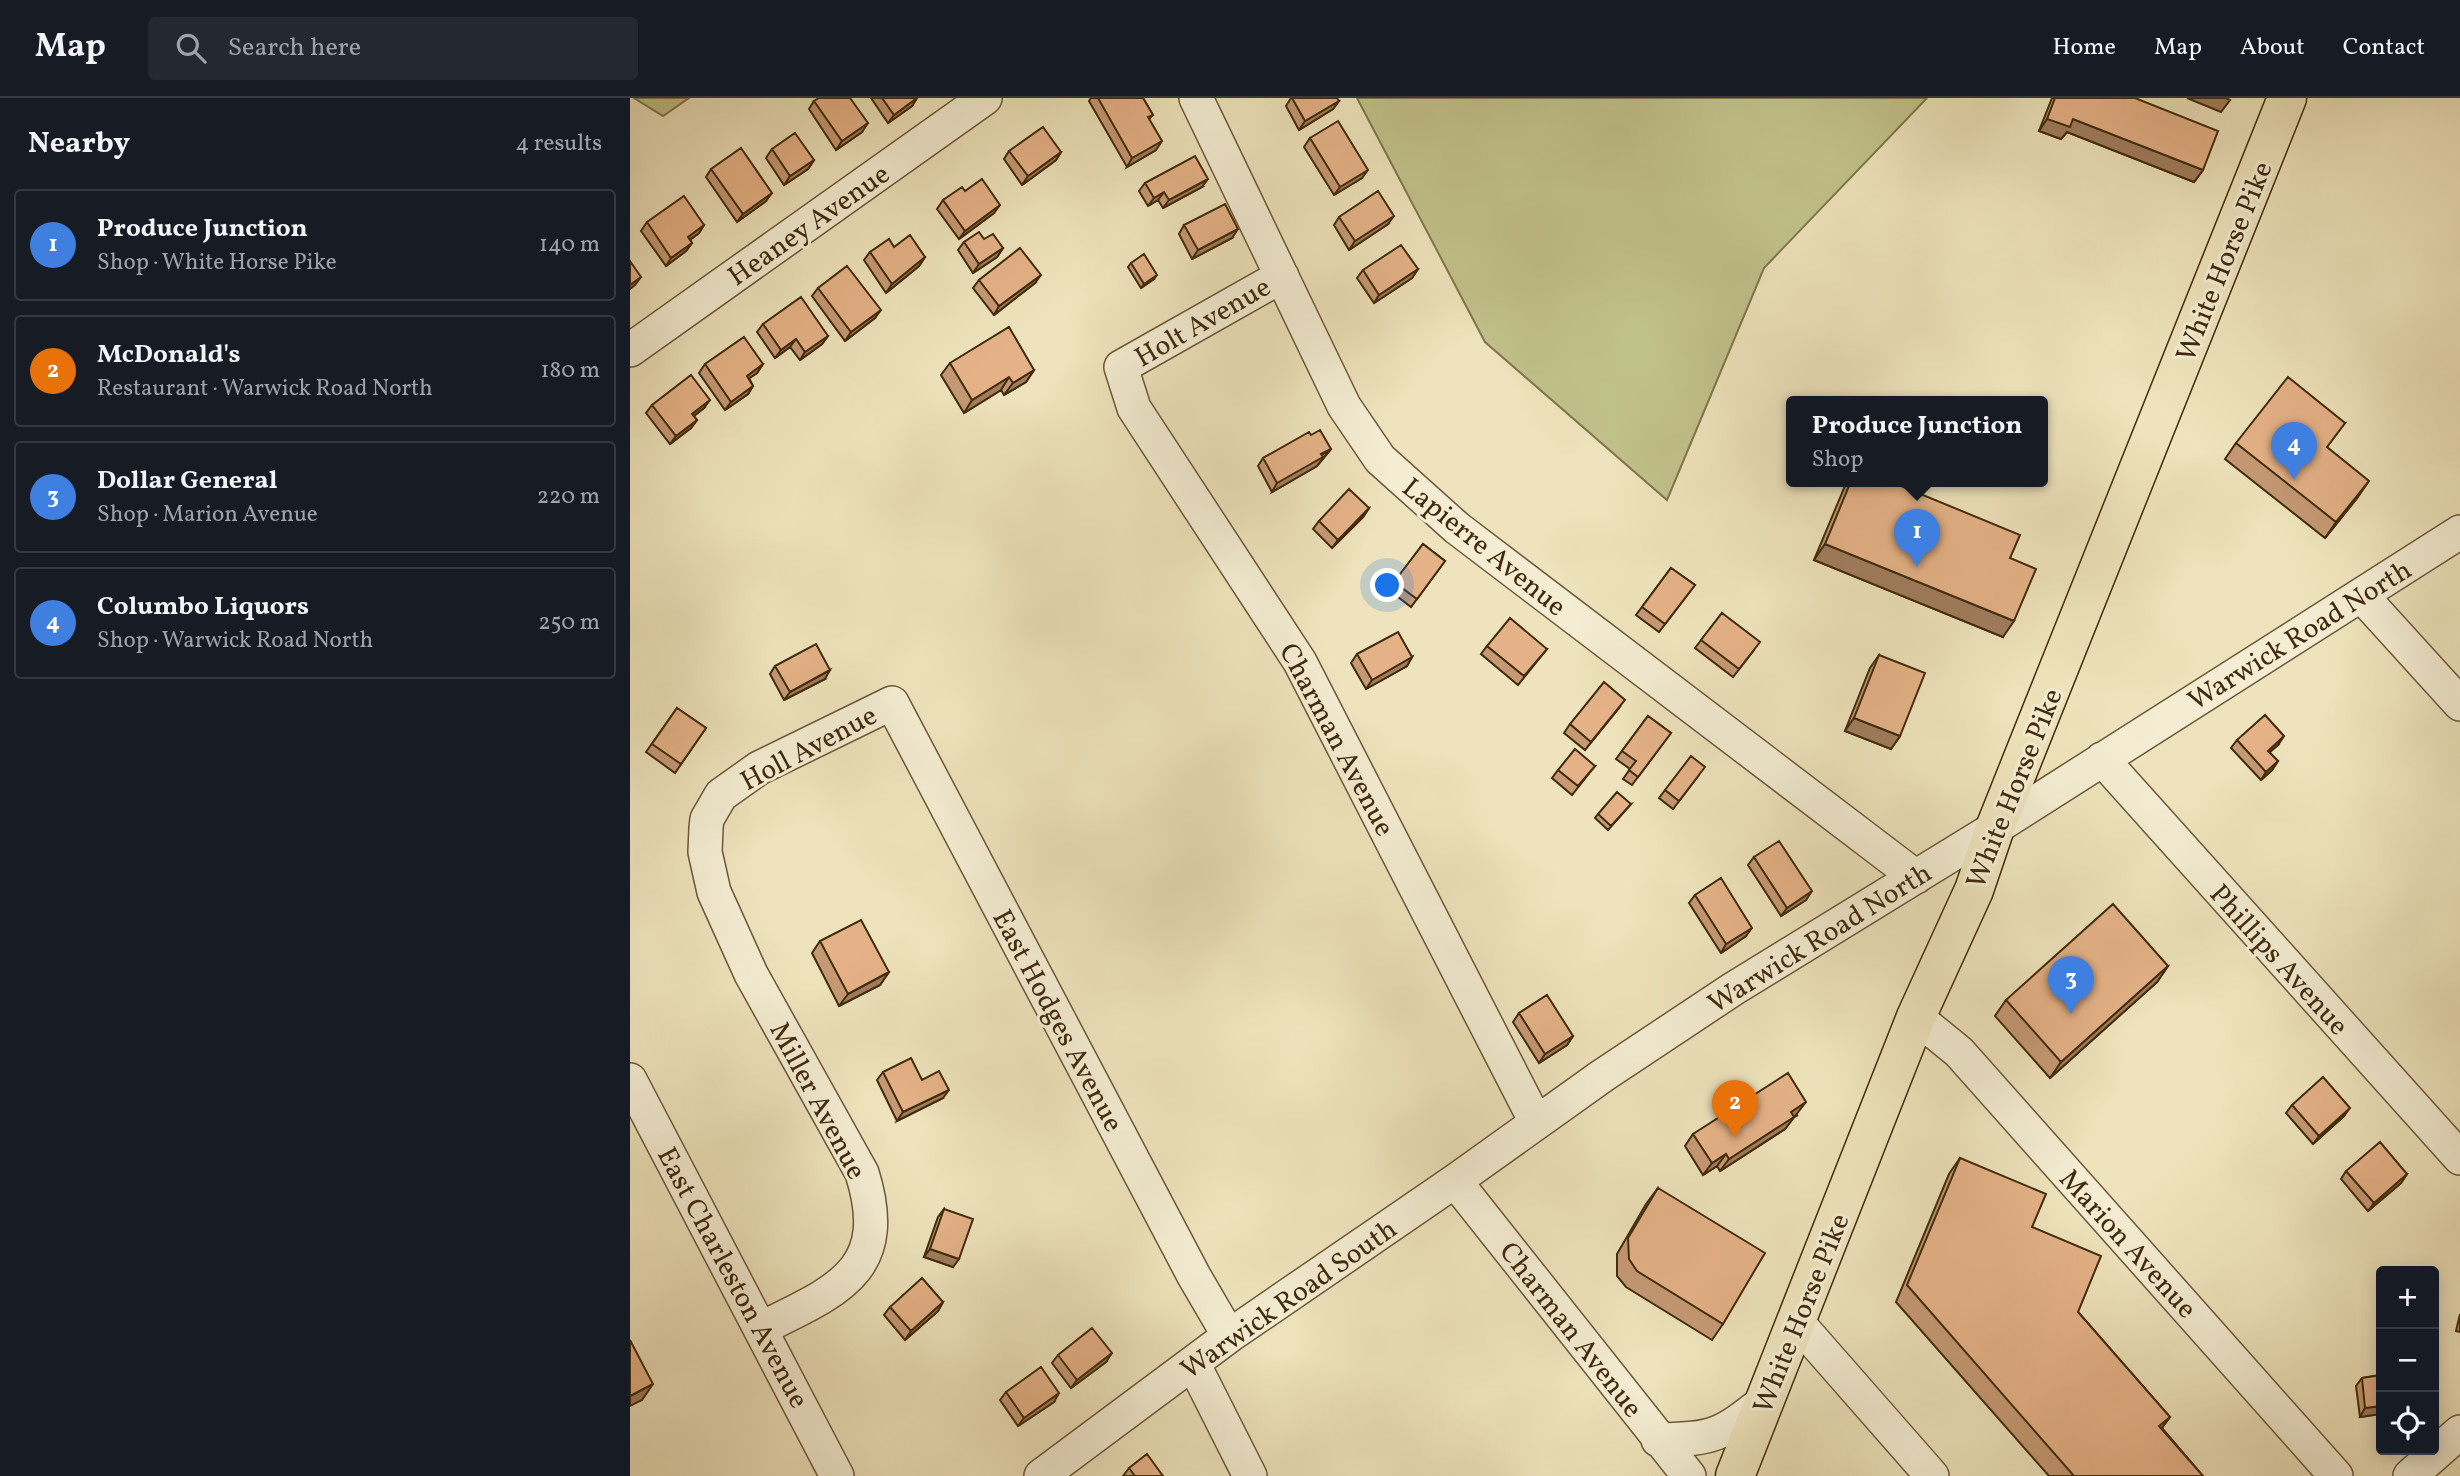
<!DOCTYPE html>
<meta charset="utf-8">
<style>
:root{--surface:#171b24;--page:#242831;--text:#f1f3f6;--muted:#9ea1a6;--line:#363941;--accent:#c59692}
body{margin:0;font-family:Vollkorn,serif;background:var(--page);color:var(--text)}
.controls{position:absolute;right:21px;bottom:21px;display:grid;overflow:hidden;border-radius:7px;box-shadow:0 4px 18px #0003}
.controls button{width:63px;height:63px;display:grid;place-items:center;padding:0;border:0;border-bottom:2px solid var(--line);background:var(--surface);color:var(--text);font:35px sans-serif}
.you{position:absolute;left:758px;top:488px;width:24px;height:24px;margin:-18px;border:5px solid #fff;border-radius:50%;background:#1a73e8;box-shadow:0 0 0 10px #1a73e833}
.badge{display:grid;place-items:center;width:46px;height:46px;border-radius:50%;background:var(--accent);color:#fff;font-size:23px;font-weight:700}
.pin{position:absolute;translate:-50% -58px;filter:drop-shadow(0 2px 4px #0008)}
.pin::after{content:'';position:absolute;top:37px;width:24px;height:21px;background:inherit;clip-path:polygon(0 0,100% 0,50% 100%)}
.popup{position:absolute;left:1156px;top:298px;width:262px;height:91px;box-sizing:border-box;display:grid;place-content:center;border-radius:7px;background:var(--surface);filter:drop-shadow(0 2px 5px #0005);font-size:23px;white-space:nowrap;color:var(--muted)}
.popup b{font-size:26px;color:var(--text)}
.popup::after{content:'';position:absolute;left:50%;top:100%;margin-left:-14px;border:14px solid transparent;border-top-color:var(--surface)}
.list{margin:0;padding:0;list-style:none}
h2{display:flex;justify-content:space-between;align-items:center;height:91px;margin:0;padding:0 28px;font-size:30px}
h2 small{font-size:23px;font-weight:400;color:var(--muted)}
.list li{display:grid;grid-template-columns:46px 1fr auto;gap:21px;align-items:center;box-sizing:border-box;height:112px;margin:0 14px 14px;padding:0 14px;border:2px solid var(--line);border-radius:7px}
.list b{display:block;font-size:26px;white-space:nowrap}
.list p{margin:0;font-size:23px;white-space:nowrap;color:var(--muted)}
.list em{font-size:23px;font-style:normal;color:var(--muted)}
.icon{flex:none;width:38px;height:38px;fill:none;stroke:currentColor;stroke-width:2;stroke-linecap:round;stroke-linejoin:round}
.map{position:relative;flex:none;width:1830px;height:1378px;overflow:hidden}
header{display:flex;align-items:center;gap:42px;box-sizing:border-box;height:98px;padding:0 35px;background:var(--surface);border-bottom:2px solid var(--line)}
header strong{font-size:33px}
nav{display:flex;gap:38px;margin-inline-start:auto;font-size:24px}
.search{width:490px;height:63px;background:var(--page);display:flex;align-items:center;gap:18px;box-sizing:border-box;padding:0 24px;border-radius:7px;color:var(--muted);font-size:26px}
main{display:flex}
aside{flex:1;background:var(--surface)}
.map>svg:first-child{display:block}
.green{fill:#c1c18b;stroke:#81764c;stroke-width:2}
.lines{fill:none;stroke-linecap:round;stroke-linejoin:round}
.minor-casing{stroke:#6c5939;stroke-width:36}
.highway-casing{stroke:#412b0d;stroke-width:41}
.minor{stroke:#f4edd3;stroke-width:33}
.highway{stroke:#eee3bc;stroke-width:38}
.wall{fill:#c59974;stroke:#412b0d;stroke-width:2}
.shaded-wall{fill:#a07d5e;stroke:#412b0d;stroke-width:2}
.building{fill:#e5b287;stroke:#412b0d;stroke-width:2}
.labels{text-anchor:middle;stroke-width:6;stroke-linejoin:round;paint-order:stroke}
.street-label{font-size:28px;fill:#412b0d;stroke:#f4edd3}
</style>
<header>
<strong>Map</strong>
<div class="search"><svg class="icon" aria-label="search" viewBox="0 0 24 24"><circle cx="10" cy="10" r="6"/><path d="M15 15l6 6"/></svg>Search here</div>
<nav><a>Home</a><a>Map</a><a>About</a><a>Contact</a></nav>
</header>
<main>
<aside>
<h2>Nearby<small>4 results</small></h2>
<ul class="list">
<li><span class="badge" style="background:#3f7fe0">1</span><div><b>Produce Junction</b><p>Shop · White Horse Pike</p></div><em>140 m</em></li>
<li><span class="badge" style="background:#e8710a">2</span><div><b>McDonald's</b><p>Restaurant · Warwick Road North</p></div><em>180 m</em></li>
<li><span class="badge" style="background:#3f7fe0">3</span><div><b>Dollar General</b><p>Shop · Marion Avenue</p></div><em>220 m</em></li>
<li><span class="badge" style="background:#3f7fe0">4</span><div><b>Columbo Liquors</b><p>Shop · Warwick Road North</p></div><em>250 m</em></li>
</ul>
</aside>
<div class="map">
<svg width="1830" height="1378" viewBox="0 0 1830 1378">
<rect width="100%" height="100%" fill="#eee3bc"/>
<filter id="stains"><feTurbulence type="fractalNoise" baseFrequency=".00286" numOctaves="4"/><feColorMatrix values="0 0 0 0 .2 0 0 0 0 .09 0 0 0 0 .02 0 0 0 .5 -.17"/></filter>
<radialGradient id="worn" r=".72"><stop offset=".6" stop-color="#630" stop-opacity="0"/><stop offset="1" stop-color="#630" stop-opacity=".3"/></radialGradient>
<!-- green -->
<path class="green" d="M 4,0 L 59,0 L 33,18 Z
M 727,0 L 1297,0 L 1134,170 L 1037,402 L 855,244 Z"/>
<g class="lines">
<defs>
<path id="minor" d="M 566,0 L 714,308 L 750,361 L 827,430 L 1286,779
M 652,178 L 491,269 L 504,310 L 670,564 L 906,1024
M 0,252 L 355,0
M 1731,497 L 1830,606
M 1472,661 L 1830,1060
M 1286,919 L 1329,954 L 1706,1378
M 0,982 L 207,1378
M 825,1083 L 1059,1378
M 1167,1224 L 1302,1378
M 130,1231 C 206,1193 263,1174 232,1075 L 121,876 L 84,794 L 75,754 L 76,730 L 77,721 L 91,697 L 129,670 L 262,605 L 564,1178 L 599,1238
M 563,1265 L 620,1378
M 1028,1342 C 1086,1341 1091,1337 1136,1302
M 411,1378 L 599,1238 L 825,1083 L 972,978 L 1103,891 L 1365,730 L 1830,434
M 1780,1378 L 1830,1334"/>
<path id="highway" d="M 1105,1378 L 1286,919 L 1344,792 L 1365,730 L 1657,0"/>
</defs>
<!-- minor casing -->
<use href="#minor" class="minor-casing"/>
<!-- highway casing -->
<use href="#highway" class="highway-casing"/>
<!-- minor -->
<use href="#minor" class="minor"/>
<!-- highway -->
<use href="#highway" class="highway"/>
</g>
<!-- wall -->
<path class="wall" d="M 241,0 L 287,0 L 282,8 L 258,25 Z
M 461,0 L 513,0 L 523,17 L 519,21 L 526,52 L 497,69 L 459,3 Z
M 661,0 L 709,3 L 703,11 L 669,32 L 656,8 Z
M 1422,0 L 1505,0 L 1573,72 L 1564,84 L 1437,34 L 1431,41 L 1409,33 Z
M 184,3 L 232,34 L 206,52 L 179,11 Z
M 680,40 L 732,80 L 704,97 L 674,49 Z
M 142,51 L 184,62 L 178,71 L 154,87 L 136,60 Z
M 379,53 L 431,54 L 426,62 L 392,87 L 374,61 Z
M 81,71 L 136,103 L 107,124 L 76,79 Z
M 515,85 L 572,89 L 533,110 L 528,102 L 518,108 L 509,93 Z
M 335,93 L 364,115 L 329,141 L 307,111 L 313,102 Z
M 709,119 L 758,126 L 719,152 L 704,127 Z
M 17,124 L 74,127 L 69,135 L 60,142 L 62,145 L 56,153 L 36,168 L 11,133 Z
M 554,127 L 602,140 L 562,161 L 549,136 Z
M 354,141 L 373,150 L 367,159 L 343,175 L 328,152 L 334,144 Z
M 264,149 L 295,159 L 289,168 L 256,195 L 234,162 L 240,154 Z
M 501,165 L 524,181 L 511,190 L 498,169 Z
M 788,171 L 782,180 L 744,205 L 727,180 L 733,172 Z
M 349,182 L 405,185 L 364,217 L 343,190 Z
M 188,190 L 245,220 L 215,243 L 182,198 Z
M 133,226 L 198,238 L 192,246 L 170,262 L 160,249 L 145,260 L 127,234 Z
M 320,265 L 404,272 L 396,284 L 374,297 L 371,292 L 334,315 L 311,277 Z
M 75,266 L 133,266 L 127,275 L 119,280 L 123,288 L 118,296 L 95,312 L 69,275 Z
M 22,307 L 74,310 L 64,318 L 67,322 L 61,330 L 40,346 L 16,315 Z
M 1715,325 L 1697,349 L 1728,399 L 1695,440 L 1595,361 L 1606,345 Z
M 681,337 L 701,351 L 687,368 L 642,394 L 628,368 L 633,360 Z
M 1217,383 L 1259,383 L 1380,460 L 1373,539 L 1184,462 Z
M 739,410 L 733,419 L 702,450 L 683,431 L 689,423 Z
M 793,446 L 815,463 L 781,509 L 759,492 Z
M 1041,470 L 1065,487 L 1029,534 L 1006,517 Z
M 1092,515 L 1124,552 L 1103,579 L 1065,550 Z
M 857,548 L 917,551 L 888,587 L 851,556 Z
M 727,556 L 782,559 L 777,568 L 736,591 L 721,565 Z
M 1249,557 L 1270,638 L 1261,651 L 1215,633 L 1240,570 Z
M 145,568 L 195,581 L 154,602 L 140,576 Z
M 47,610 L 76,630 L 45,675 L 16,654 Z
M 989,610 L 955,652 L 934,635 L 940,626 Z
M 1018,618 L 1041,635 L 1002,687 L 993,681 L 1000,671 L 986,661 Z
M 1607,642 L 1648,647 L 1639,654 L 1648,663 L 1642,672 L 1631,682 L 1601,650 Z
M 965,668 L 942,697 L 922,680 L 928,672 Z
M 1069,677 L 1043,711 L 1029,700 L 1035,692 Z
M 1001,706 L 978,732 L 965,720 L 968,716 Z
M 1124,759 L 1176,802 L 1151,818 L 1118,767 Z
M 1065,797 L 1116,838 L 1091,855 L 1059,805 Z
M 190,843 L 259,874 L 250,887 L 209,908 L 182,855 Z
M 1538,868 L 1527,884 L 1420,980 L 1365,918 L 1376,902 Z
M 889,915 L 943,938 L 937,947 L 909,965 L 883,924 Z
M 253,974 L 292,982 L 313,1000 L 267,1023 L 247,982 Z
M 1662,1007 L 1714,1018 L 1683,1046 L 1656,1015 Z
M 1168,1017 L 1164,1019 L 1155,1031 L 1090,1073 L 1087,1068 L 1073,1077 L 1055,1048 L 1063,1036 Z
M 1330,1060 L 1402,1129 L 1448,1214 L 1540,1319 L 1532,1330 L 1573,1378 L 1419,1378 L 1266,1204 L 1319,1076 Z
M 1716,1073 L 1777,1076 L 1771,1085 L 1738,1113 L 1711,1081 Z
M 1028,1090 L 1093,1226 L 1082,1242 L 996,1189 L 987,1178 L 987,1156 L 1016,1106 Z
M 314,1111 L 323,1169 L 294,1159 L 308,1119 Z
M 313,1204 L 308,1213 L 275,1242 L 254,1217 L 260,1209 Z
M 1830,1216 L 1830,1234 L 1826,1233 Z
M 428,1257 L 476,1264 L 441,1290 L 422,1265 Z
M 1751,1277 L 1751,1316 L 1730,1319 L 1726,1288 L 1732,1280 Z
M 376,1294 L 424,1304 L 388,1328 L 370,1302 Z
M 499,1370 L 533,1378 L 493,1378 Z"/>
<!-- shaded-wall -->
<path class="shaded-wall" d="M 287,0 L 282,8 L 258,25 L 264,17 Z
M 1557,0 L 1596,0 L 1600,2 L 1591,14 Z
M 709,3 L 703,11 L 669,32 L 675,23 Z
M 1417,21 L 1443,21 L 1573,72 L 1564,84 L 1437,34 L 1431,41 L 1409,33 Z
M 238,25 L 232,34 L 206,52 L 212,43 Z
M 532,43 L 526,52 L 497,69 L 502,60 Z
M 431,54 L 426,62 L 392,87 L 398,78 Z
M 184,62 L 178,71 L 154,87 L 160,78 Z
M 738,72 L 732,80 L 704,97 L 710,89 Z
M 578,81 L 572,89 L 533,110 L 539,102 Z
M 534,94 L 528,102 L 518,108 L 524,100 Z
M 142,95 L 136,103 L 107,124 L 113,116 Z
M 370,107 L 364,115 L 329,141 L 335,133 Z
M 764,118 L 758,126 L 719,152 L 725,143 Z
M 74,127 L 69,135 L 52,147 L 58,139 Z
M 608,131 L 602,140 L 562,161 L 568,152 Z
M 62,145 L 56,153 L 36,168 L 41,160 Z
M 373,150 L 367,159 L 343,175 L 349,166 Z
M 295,159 L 289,168 L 256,195 L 262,186 Z
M 788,171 L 782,180 L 744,205 L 749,197 Z
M 411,177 L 405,185 L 364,217 L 369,208 Z
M 527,177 L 524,181 L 511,190 L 514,186 Z
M 11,179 L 5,187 L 0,191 L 0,187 Z
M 251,212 L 245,220 L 215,243 L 221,234 Z
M 198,238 L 192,246 L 170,262 L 175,254 Z
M 166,241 L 160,249 L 145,260 L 151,252 Z
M 133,266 L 127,275 L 111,286 L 117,278 Z
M 404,272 L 396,284 L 374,297 L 383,285 Z
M 379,279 L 371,292 L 334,315 L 342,302 Z
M 123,288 L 118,296 L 95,312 L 101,304 Z
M 80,302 L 74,310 L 56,324 L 62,316 Z
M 67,322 L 61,330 L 40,346 L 46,338 Z
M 701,351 L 687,368 L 642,394 L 647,385 Z
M 1739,383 L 1728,399 L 1695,440 L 1706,424 Z
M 739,410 L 733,419 L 702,450 L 708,442 Z
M 1195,446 L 1384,523 L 1373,539 L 1184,462 Z
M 782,559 L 777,568 L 736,591 L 742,582 Z
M 200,572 L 195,581 L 154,602 L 160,594 Z
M 1224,620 L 1270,638 L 1261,651 L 1215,633 Z
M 1654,638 L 1648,647 L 1632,661 L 1638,653 Z
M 1648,663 L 1642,672 L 1631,682 L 1636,674 Z
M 1182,793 L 1176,802 L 1151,818 L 1157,810 Z
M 1122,830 L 1116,838 L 1091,855 L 1096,846 Z
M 1538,868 L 1527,884 L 1420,980 L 1431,964 Z
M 259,874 L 250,887 L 209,908 L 218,896 Z
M 943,938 L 937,947 L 909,965 L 915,956 Z
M 319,992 L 313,1000 L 267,1023 L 273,1014 Z
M 1176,1004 L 1155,1031 L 1090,1073 L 1099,1061 L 1161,1014 Z
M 1720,1010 L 1714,1018 L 1683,1046 L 1689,1038 Z
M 1096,1056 L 1087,1068 L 1073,1077 L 1082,1065 Z
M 1777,1076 L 1771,1085 L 1738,1113 L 1744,1105 Z
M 300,1151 L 329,1161 L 323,1169 L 294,1159 Z
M 313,1204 L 308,1213 L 275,1242 L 281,1233 Z
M 482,1255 L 476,1264 L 441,1290 L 447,1282 Z
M 23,1286 L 12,1302 L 0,1308 L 0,1298 Z
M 429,1295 L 424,1304 L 388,1328 L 394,1320 Z
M 1751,1308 L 1751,1316 L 1730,1319 L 1735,1310 Z
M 1540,1319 L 1528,1335 L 1529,1328 Z"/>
<!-- building -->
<path class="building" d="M 189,0 L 220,0 L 238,25 L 212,43 L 184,3 Z
M 252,0 L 287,0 L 264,17 Z
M 468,0 L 513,0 L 523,17 L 518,19 L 532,43 L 502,60 Z
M 662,0 L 707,0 L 709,3 L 675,23 Z
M 1425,0 L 1505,0 L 1588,33 L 1573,72 L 1443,21 L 1440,29 L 1417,21 Z
M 708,23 L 738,72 L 710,89 L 680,40 Z
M 413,29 L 431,54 L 398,78 L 379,53 Z
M 165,35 L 184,62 L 160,78 L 142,51 Z
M 111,50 L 142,95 L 113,116 L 81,71 Z
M 565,58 L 578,81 L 539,102 L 534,94 L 524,100 L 515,85 Z
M 352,81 L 370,107 L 335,133 L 313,102 L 332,89 L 335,93 Z
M 748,93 L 764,118 L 725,143 L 709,119 Z
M 54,98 L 74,127 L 58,139 L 62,145 L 41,160 L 17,124 Z
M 595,106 L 608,131 L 568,152 L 554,127 Z
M 349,134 L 354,141 L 363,136 L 373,150 L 349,166 L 334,144 Z
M 280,137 L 295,159 L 262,186 L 240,154 L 259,141 L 264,149 Z
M 771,147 L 788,171 L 749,197 L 733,172 Z
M 390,150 L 411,177 L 369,208 L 349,182 Z
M 514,156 L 527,177 L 514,186 L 501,165 Z
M 0,163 L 11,179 L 0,187 Z
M 217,168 L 251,212 L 221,234 L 188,190 Z
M 171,199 L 198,238 L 175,254 L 166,241 L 151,252 L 133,226 Z
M 379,229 L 404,272 L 383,285 L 379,279 L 342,302 L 320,265 Z
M 114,239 L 133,266 L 117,278 L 123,288 L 101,304 L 75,266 Z
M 61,277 L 80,302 L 62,316 L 67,322 L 46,338 L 22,307 Z
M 1658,279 L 1715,325 L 1697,349 L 1739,383 L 1706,424 L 1606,345 Z
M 690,332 L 701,351 L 691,356 L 693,359 L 647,385 L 633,360 L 679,334 L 681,337 Z
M 1221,383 L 1259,383 L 1390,437 L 1380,460 L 1406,471 L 1384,523 L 1195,446 Z
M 719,391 L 739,410 L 708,442 L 689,423 Z
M 793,446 L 815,463 L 787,501 L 764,484 Z
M 1041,470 L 1065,487 L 1035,526 L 1012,509 Z
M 1092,515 L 1130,544 L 1109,571 L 1071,542 Z
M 880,520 L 917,551 L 894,578 L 857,548 Z
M 768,534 L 782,559 L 742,582 L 727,556 Z
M 186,546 L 200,572 L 160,594 L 145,568 Z
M 1249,557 L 1295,575 L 1270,638 L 1224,620 Z
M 974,584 L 995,602 L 961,644 L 940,626 Z
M 47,610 L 76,630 L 51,666 L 22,646 Z
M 1635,617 L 1654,638 L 1638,653 L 1648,663 L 1636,674 L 1607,642 Z
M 1018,618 L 1041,635 L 1008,679 L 999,672 L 1006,663 L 992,653 Z
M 945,651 L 965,668 L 948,688 L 928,672 Z
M 1061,658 L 1075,669 L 1049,703 L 1035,692 Z
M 987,694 L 1001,706 L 981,728 L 968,716 Z
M 1149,743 L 1182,793 L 1157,810 L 1124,759 Z
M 1091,780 L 1122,830 L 1096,846 L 1065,797 Z
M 1483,806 L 1538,868 L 1431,964 L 1376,902 Z
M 231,822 L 259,874 L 218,896 L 190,843 Z
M 917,897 L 943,938 L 915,956 L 889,915 Z
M 281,960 L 292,982 L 309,973 L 319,992 L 273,1014 L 253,974 Z
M 1158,975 L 1176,1004 L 1161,1014 L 1164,1019 L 1099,1061 L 1096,1056 L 1082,1065 L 1063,1036 Z
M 1693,979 L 1720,1010 L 1689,1038 L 1662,1007 Z
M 1750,1044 L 1777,1076 L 1744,1105 L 1716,1073 Z
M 1330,1060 L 1416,1096 L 1402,1129 L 1471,1158 L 1448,1214 L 1540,1319 L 1529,1328 L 1573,1378 L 1444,1378 L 1277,1187 Z
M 1028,1090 L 1135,1155 L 1093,1226 L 1007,1173 L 999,1161 L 998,1140 Z
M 314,1111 L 343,1121 L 329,1161 L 300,1151 Z
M 292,1180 L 313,1204 L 281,1233 L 260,1209 Z
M 462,1230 L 482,1255 L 447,1282 L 428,1257 Z
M 0,1242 L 23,1286 L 0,1298 Z
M 411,1269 L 429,1295 L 394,1320 L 376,1294 Z
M 1751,1277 L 1751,1308 L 1735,1310 L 1732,1280 Z
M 517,1356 L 533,1378 L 505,1378 L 499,1370 Z"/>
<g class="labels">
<!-- street labels -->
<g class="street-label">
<text transform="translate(178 126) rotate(-35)" y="10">Heaney Avenue</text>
<text transform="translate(1593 163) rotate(-68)" y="10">White Horse Pike</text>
<text transform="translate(572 223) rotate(-30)" y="10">Holt Avenue</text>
<text transform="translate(855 448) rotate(39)" y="10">Lapierre Avenue</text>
<text transform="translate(1669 536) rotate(-32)" y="10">Warwick Road North</text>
<text transform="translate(708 641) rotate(62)" y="10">Charman Avenue</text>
<text transform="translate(178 649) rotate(-28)" y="10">Holl Avenue</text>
<text transform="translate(1383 690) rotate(-68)" y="10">White Horse Pike</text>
<text transform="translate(1189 839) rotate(-32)" y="10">Warwick Road North</text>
<text transform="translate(1650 861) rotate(48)" y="10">Phillips Avenue</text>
<text transform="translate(429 922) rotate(62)" y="10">East Hodges Avenue</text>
<text transform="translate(189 1002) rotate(62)" y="10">Miller Avenue</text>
<text transform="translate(1499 1145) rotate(48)" y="10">Marion Avenue</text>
<text transform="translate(104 1179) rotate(62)" y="10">East Charleston Avenue</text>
<text transform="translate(658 1200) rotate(-35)" y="10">Warwick Road South</text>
<text transform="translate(1170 1215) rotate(-68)" y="10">White Horse Pike</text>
<text transform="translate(942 1231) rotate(52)" y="10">Charman Avenue</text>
</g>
</g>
<rect width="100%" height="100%" filter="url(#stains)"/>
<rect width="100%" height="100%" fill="url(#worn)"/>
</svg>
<div class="controls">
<button>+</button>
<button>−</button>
<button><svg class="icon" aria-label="locate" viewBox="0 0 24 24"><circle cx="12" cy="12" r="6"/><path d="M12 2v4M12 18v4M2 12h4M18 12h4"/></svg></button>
</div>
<div class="you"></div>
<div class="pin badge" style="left:1287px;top:469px;background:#3f7fe0">1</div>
<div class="popup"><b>Produce Junction</b>Shop</div>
<div class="pin badge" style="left:1105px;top:1040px;background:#e8710a">2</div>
<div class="pin badge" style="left:1441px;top:916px;background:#3f7fe0">3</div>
<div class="pin badge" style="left:1664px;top:382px;background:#3f7fe0">4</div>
</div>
</main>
